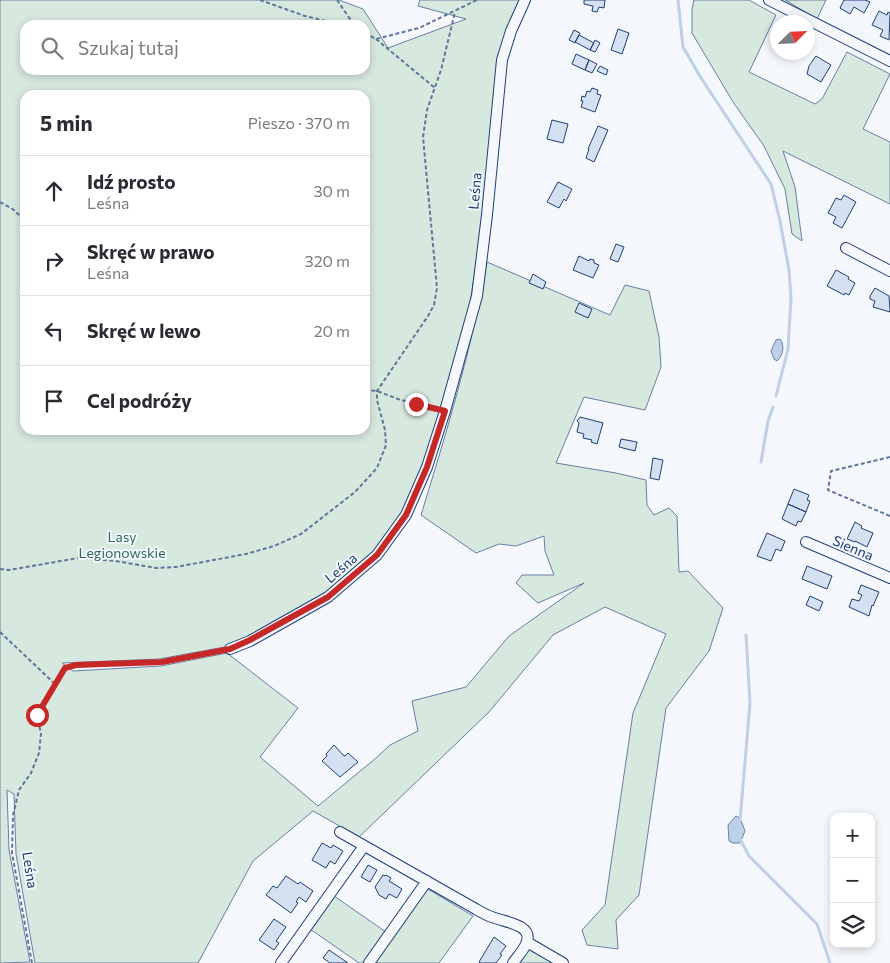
<!DOCTYPE html>
<html lang="pl">
<meta charset="utf-8">
<style>
:root{--surface:#fff;--page:#f7f7f7;--text:#2b2b33;--muted:#7c7c81;--line:#e1e1e2}
body{margin:0;font-family:Commissioner,sans-serif;background:var(--page);color:var(--text)}
.controls{position:absolute;right:15px;bottom:15px;display:grid;overflow:hidden;border-radius:10px;box-shadow:0 2px 8px #0003}
.controls button{width:45px;height:45px;display:grid;place-items:center;padding:0;border:0;border-bottom:1px solid var(--line);background:var(--surface);color:var(--text);font:25px sans-serif}
.compass{position:absolute;left:770px;top:15px;width:45px;height:45px;border-radius:50%;background:var(--surface);box-shadow:0 2px 8px #0003;rotate:66deg}
.stop{position:absolute;width:15px;height:15px;margin:-11px;border:4px solid #c62828;border-radius:50%;background:#fff}
.stop.end{background:#c62828;border-color:#fff;box-shadow:0 1px 5px #0008}
.list{margin:0;padding:0;list-style:none}
h2{display:flex;justify-content:space-between;align-items:center;height:65px;margin:0;padding:0 20px;font-size:21px}
h2 small{font-size:16px;font-weight:400;color:var(--muted)}
.list li{display:grid;grid-template-columns:32px 1fr auto;gap:15px;align-items:center;box-sizing:border-box;height:70px;padding:0 20px;border-top:1px solid var(--line)}
.list b{display:block;font-size:19px;white-space:nowrap}
.list p{margin:0;font-size:16px;white-space:nowrap;color:var(--muted)}
.list em{font-size:16px;font-style:normal;color:var(--muted)}
.icon{flex:none;width:28px;height:28px;fill:none;stroke:currentColor;stroke-width:2;stroke-linecap:round;stroke-linejoin:round}
.map{position:relative;flex:none;width:890px;height:963px;overflow:hidden}
.search{position:absolute;background:var(--surface);box-shadow:0 2px 8px #0003;left:20px;top:20px;width:350px;height:55px;display:flex;align-items:center;gap:12px;box-sizing:border-box;padding:0 18px;border-radius:15px;color:var(--muted);font-size:19px}
.panel{position:absolute;background:var(--surface);box-shadow:0 2px 8px #0003;left:20px;top:90px;width:350px;height:345px;border-radius:15px}
.map>svg:first-child{display:block}
.green{fill:#d7e8df;stroke:#687fa3;fill-rule:evenodd}
.water{fill:#bed0e5;stroke:#687fa3}
.lines{fill:none;stroke-linecap:round;stroke-linejoin:round}
.stream{stroke:#bed0e5;stroke-width:3}
.building{fill:#d5e0f0;stroke:#1d3f73}
.street-casing{stroke:#1d3f73;stroke-width:12}
.path{stroke:#5e769c;stroke-width:2;stroke-dasharray:4 2.5;stroke-linecap:butt}
.street{stroke:#f4f7fb;stroke-width:10}
.route{stroke:#c62828;stroke-width:6}
.labels{text-anchor:middle;stroke-width:4;stroke-linejoin:round;paint-order:stroke}
.street-label{font-size:14px;fill:#1d3f73;stroke:#f4f7fb}
.park-label{font-size:14px;fill:#2c6c60;stroke:#f4f7fb}
</style>
<div class="map">
<svg width="890" height="963" viewBox="0 0 890 963">
<rect width="100%" height="100%" fill="#f4f7fb"/>
<!-- green -->
<path class="green" d="M 0,0 L 339,0 L 363,9 L 388,48 L 466,19 L 418,6 L 420,0 L 522,0 L 507,55 L 470,304 L 425,466 L 402,515 L 376,552 L 322,599 L 230,646 L 159,659 L 62,663 L 73,671 L 161,666 L 227,653 L 298,708 L 260,757 L 318,806 L 376,758 L 390,745 L 418,731 L 412,701 L 466,687 L 509,636 L 584,583 L 538,603 L 516,583 L 522,575 L 554,575 L 545,551 L 544,536 L 516,546 L 499,544 L 476,553 L 421,515 C 447,431 472,348 487,262 L 610,315 L 625,285 L 649,291 L 659,337 L 661,367 L 645,410 L 584,397 L 556,463 L 616,473 L 646,480 L 647,505 L 654,515 L 669,508 L 677,516 L 679,572 L 688,571 L 723,608 L 709,651 L 666,708 L 639,895 L 616,920 L 618,949 L 587,945 L 582,930 L 605,905 L 633,713 L 666,634 L 605,607 L 553,635 L 489,712 L 359,837 L 313,811 L 253,861 L 198,963 L 35,963 L 16,854 L 14,794 L 7,790 L 9,850 L 30,962 L 0,963 ZM 25,25 L 365,25 L 365,70 L 25,70 ZM 25,95 L 365,95 L 365,430 L 25,430 Z
M 694,0 L 749,0 L 776,15 L 749,72 L 815,104 L 822,99 L 847,52 L 890,74 L 863,129 L 890,142 L 890,204 L 783,151 L 795,187 L 802,241 L 792,234 L 785,189 L 764,146 L 733,102 L 692,33 L 692,9 Z
M 785,0 L 826,0 L 817,19 Z
M 428,889 L 473,916 L 439,963 L 378,963 L 374,961 L 425,890 Z
M 334,896 L 386,932 L 363,963 L 359,963 L 310,929 Z
M 528,948 L 554,963 L 518,963 Z"/>
<!-- water -->
<path class="water" d="M 780,339 C 785,345 783,356 777,361 L 774,359 L 771,351 L 776,340 Z
M 736,816 L 740,818 L 745,831 L 740,843 L 733,843 L 729,841 L 728,825 Z"/>
<g class="lines">
<!-- stream -->
<path class="stream" d="M 678,0 L 683,47 L 701,78 L 771,184 L 780,221 L 789,270 L 791,298 L 788,349 L 776,396
M 761,462 L 768,421 L 773,407
M 740,821 L 750,703 L 746,635
M 740,839 L 749,856 L 817,924 L 830,963"/>
</g>
<!-- building -->
<path class="building" d="M 584,0 L 605,0 L 604,8 L 599,7 L 597,12 L 592,11 L 593,6 L 584,4 Z
M 844,0 L 865,0 L 870,2 L 864,13 L 854,7 L 850,14 L 840,8 Z
M 879,11 L 887,15 L 888,12 L 890,13 L 889,40 L 880,36 L 883,30 L 872,25 Z
M 618,29 L 629,33 L 622,54 L 611,50 Z
M 574,30 L 580,33 L 575,43 L 569,40 Z
M 579,35 L 594,43 L 590,50 L 575,42 Z
M 595,40 L 600,43 L 595,52 L 590,50 Z
M 576,54 L 589,60 L 585,70 L 572,64 Z
M 816,56 L 831,65 L 821,82 L 807,74 L 809,66 Z
M 589,60 L 597,64 L 592,73 L 585,70 Z
M 600,66 L 608,70 L 606,75 L 597,71 Z
M 592,88 L 598,90 L 597,94 L 601,95 L 595,112 L 581,107 L 583,101 L 581,101 L 582,96 L 585,97 L 587,91 L 590,92 Z
M 552,120 L 568,124 L 563,143 L 547,139 Z
M 598,126 L 608,130 L 594,162 L 586,158 L 589,149 L 588,149 Z
M 558,182 L 572,189 L 566,201 L 564,199 L 559,208 L 547,202 Z
M 844,195 L 856,202 L 842,228 L 833,223 L 836,217 L 828,213 L 836,198 L 841,200 Z
M 616,244 L 624,247 L 618,262 L 610,259 Z
M 579,256 L 589,261 L 590,259 L 594,260 L 594,263 L 599,265 L 593,278 L 573,270 Z
M 836,270 L 849,277 L 848,279 L 855,283 L 849,295 L 845,293 L 844,295 L 827,286 Z
M 533,274 L 546,282 L 543,289 L 529,283 Z
M 875,288 L 889,296 L 890,312 L 873,307 L 875,301 L 870,299 L 870,296 Z
M 579,303 L 592,309 L 588,318 L 575,312 Z
M 580,417 L 603,423 L 597,444 L 591,442 L 592,440 L 583,438 L 584,434 L 577,432 L 579,423 L 577,421 Z
M 621,439 L 637,442 L 635,451 L 619,447 Z
M 653,458 L 663,460 L 659,480 L 650,478 Z
M 794,489 L 809,495 L 807,500 L 810,501 L 806,512 L 788,504 Z
M 788,504 L 806,512 L 801,522 L 798,521 L 796,526 L 782,519 Z
M 855,522 L 862,526 L 861,528 L 873,533 L 867,547 L 855,541 L 855,542 L 847,539 Z
M 767,533 L 785,541 L 781,551 L 776,549 L 771,561 L 757,556 Z
M 807,566 L 832,576 L 827,589 L 802,579 Z
M 861,585 L 879,592 L 873,606 L 872,605 L 869,616 L 849,607 L 852,599 L 859,601 L 862,595 L 858,593 Z
M 810,596 L 823,602 L 819,611 L 806,605 Z
M 334,745 L 343,755 L 345,756 L 348,753 L 358,762 L 340,777 L 322,761 L 327,756 L 326,754 Z
M 322,843 L 331,848 L 333,845 L 343,851 L 335,864 L 330,861 L 326,868 L 312,860 Z
M 368,865 L 377,870 L 370,882 L 361,877 Z
M 383,875 L 385,876 L 386,875 L 391,878 L 389,881 L 402,889 L 397,898 L 389,894 L 386,899 L 379,895 L 375,887 Z
M 286,876 L 298,884 L 300,882 L 313,891 L 306,902 L 299,897 L 296,902 L 298,903 L 291,913 L 266,895 L 273,886 L 277,888 Z
M 274,919 L 286,927 L 276,941 L 279,943 L 274,950 L 259,940 Z
M 494,937 L 506,946 L 500,954 L 502,955 L 496,963 L 480,963 L 479,962 Z
M 329,950 L 348,963 L 330,963 L 323,958 Z"/>
<g class="lines">
<defs>
<path id="street" d="M 769,0 L 890,61
M 846,248 L 890,271
M 806,542 L 890,578
M 230,649 L 250,641 L 328,597 L 377,555 L 406,515 L 427,467 L 445,411 L 477,296 L 487,215 L 502,60 L 511,31 L 525,0
M 340,832 L 474,908 C 481,912 487,916 495,918 C 505,922 535,925 526,944 C 523,951 517,957 513,963
M 527,942 L 563,963
M 281,963 L 364,846
M 369,963 L 427,881"/>
</defs>
<!-- street casing -->
<use href="#street" class="street-casing"/>
<!-- path -->
<path class="path" d="M 260,0 L 305,16 L 343,25
M 337,0 L 354,25
M 365,33 L 376,39 L 419,28 L 477,0
M 376,39 L 435,88
M 0,202 L 14,210 L 25,221
M 365,390 L 377,391 L 398,399 L 435,409
M 890,457 L 831,471 L 828,490 L 890,516
M 0,569 L 9,570 L 78,558 L 116,561 L 156,568 L 176,567 L 246,554 L 274,546 L 301,534 L 355,492 L 377,468 L 386,445 L 385,430 L 377,400 L 377,391 L 428,316 L 434,305 L 437,288 L 423,137 L 427,110 L 441,70 L 455,12
M 0,632 L 55,684
M 32,963 L 12,853 L 13,815 L 19,790 L 31,773 L 39,753 L 41,734 L 37,715 L 62,674 L 65,668 L 76,665 L 162,662 L 220,651"/>
<!-- street -->
<use href="#street" class="street"/>
</g>
<g class="lines">
<!-- route -->
<path class="route" d="M 37,715 L 65,668 L 76,665 L 162,662 L 230,649 L 250,640 L 328,597 L 377,555 L 406,515 L 427,467 L 445,411 L 416,404"/>
</g>
<g class="labels">
<!-- street labels -->
<g class="street-label">
<text transform="translate(475 191) rotate(-85)" y="5">Leśna</text>
<text transform="translate(853 548) rotate(23)" y="5">Sienna</text>
<text transform="translate(341 568) rotate(-41)" y="5">Leśna</text>
<text transform="translate(30 870) rotate(81)" y="5">Leśna</text>
</g>
<!-- park labels -->
<g class="park-label">
<text x="122" y="542">Lasy<tspan x="122" dy="16">Legionowskie</tspan></text>
</g>
</g>
</svg>
<div class="controls">
<button>+</button>
<button>−</button>
<button><svg class="icon" aria-label="layers" viewBox="0 0 24 24"><path d="M12 4l9 5-9 5-9-5zM3 14l9 5 9-5"/></svg></button>
</div>
<svg class="compass" viewBox="-18 -18 36 36"><path d="M0-13l5 13h-10z" fill="#e53935"/><path d="M0 13l5-13h-10z" fill="#7c7c81"/></svg>
<div class="stop" style="left:37px;top:715px"></div>
<div class="stop end" style="left:416px;top:404px"></div>
<div class="search"><svg class="icon" aria-label="search" viewBox="0 0 24 24"><circle cx="10" cy="10" r="6"/><path d="M15 15l6 6"/></svg>Szukaj tutaj</div>
<section class="panel">
<h2>5 min<small>Pieszo · 370 m</small></h2>
<ul class="list">
<li><svg class="icon" aria-label="ahead" viewBox="0 0 24 24"><path d="M12 20V5M6 11l6-6 6 6"/></svg><div><b>Idź prosto</b><p>Leśna</p></div><em>30 m</em></li>
<li><svg class="icon" aria-label="right" viewBox="0 0 24 24"><path d="M7 20v-9h11M14 6l5 5-5 5"/></svg><div><b>Skręć w prawo</b><p>Leśna</p></div><em>320 m</em></li>
<li><svg class="icon" aria-label="left" viewBox="0 0 24 24"><path d="M17 20v-9H6M10 6l-5 5 5 5"/></svg><div><b>Skręć w lewo</b></div><em>20 m</em></li>
<li><svg class="icon" aria-label="arrive" viewBox="0 0 24 24"><path d="M6 21V4h12l-3 4 3 4H6"/></svg><div><b>Cel podróży</b></div></li>
</ul>
</section>
</div>
